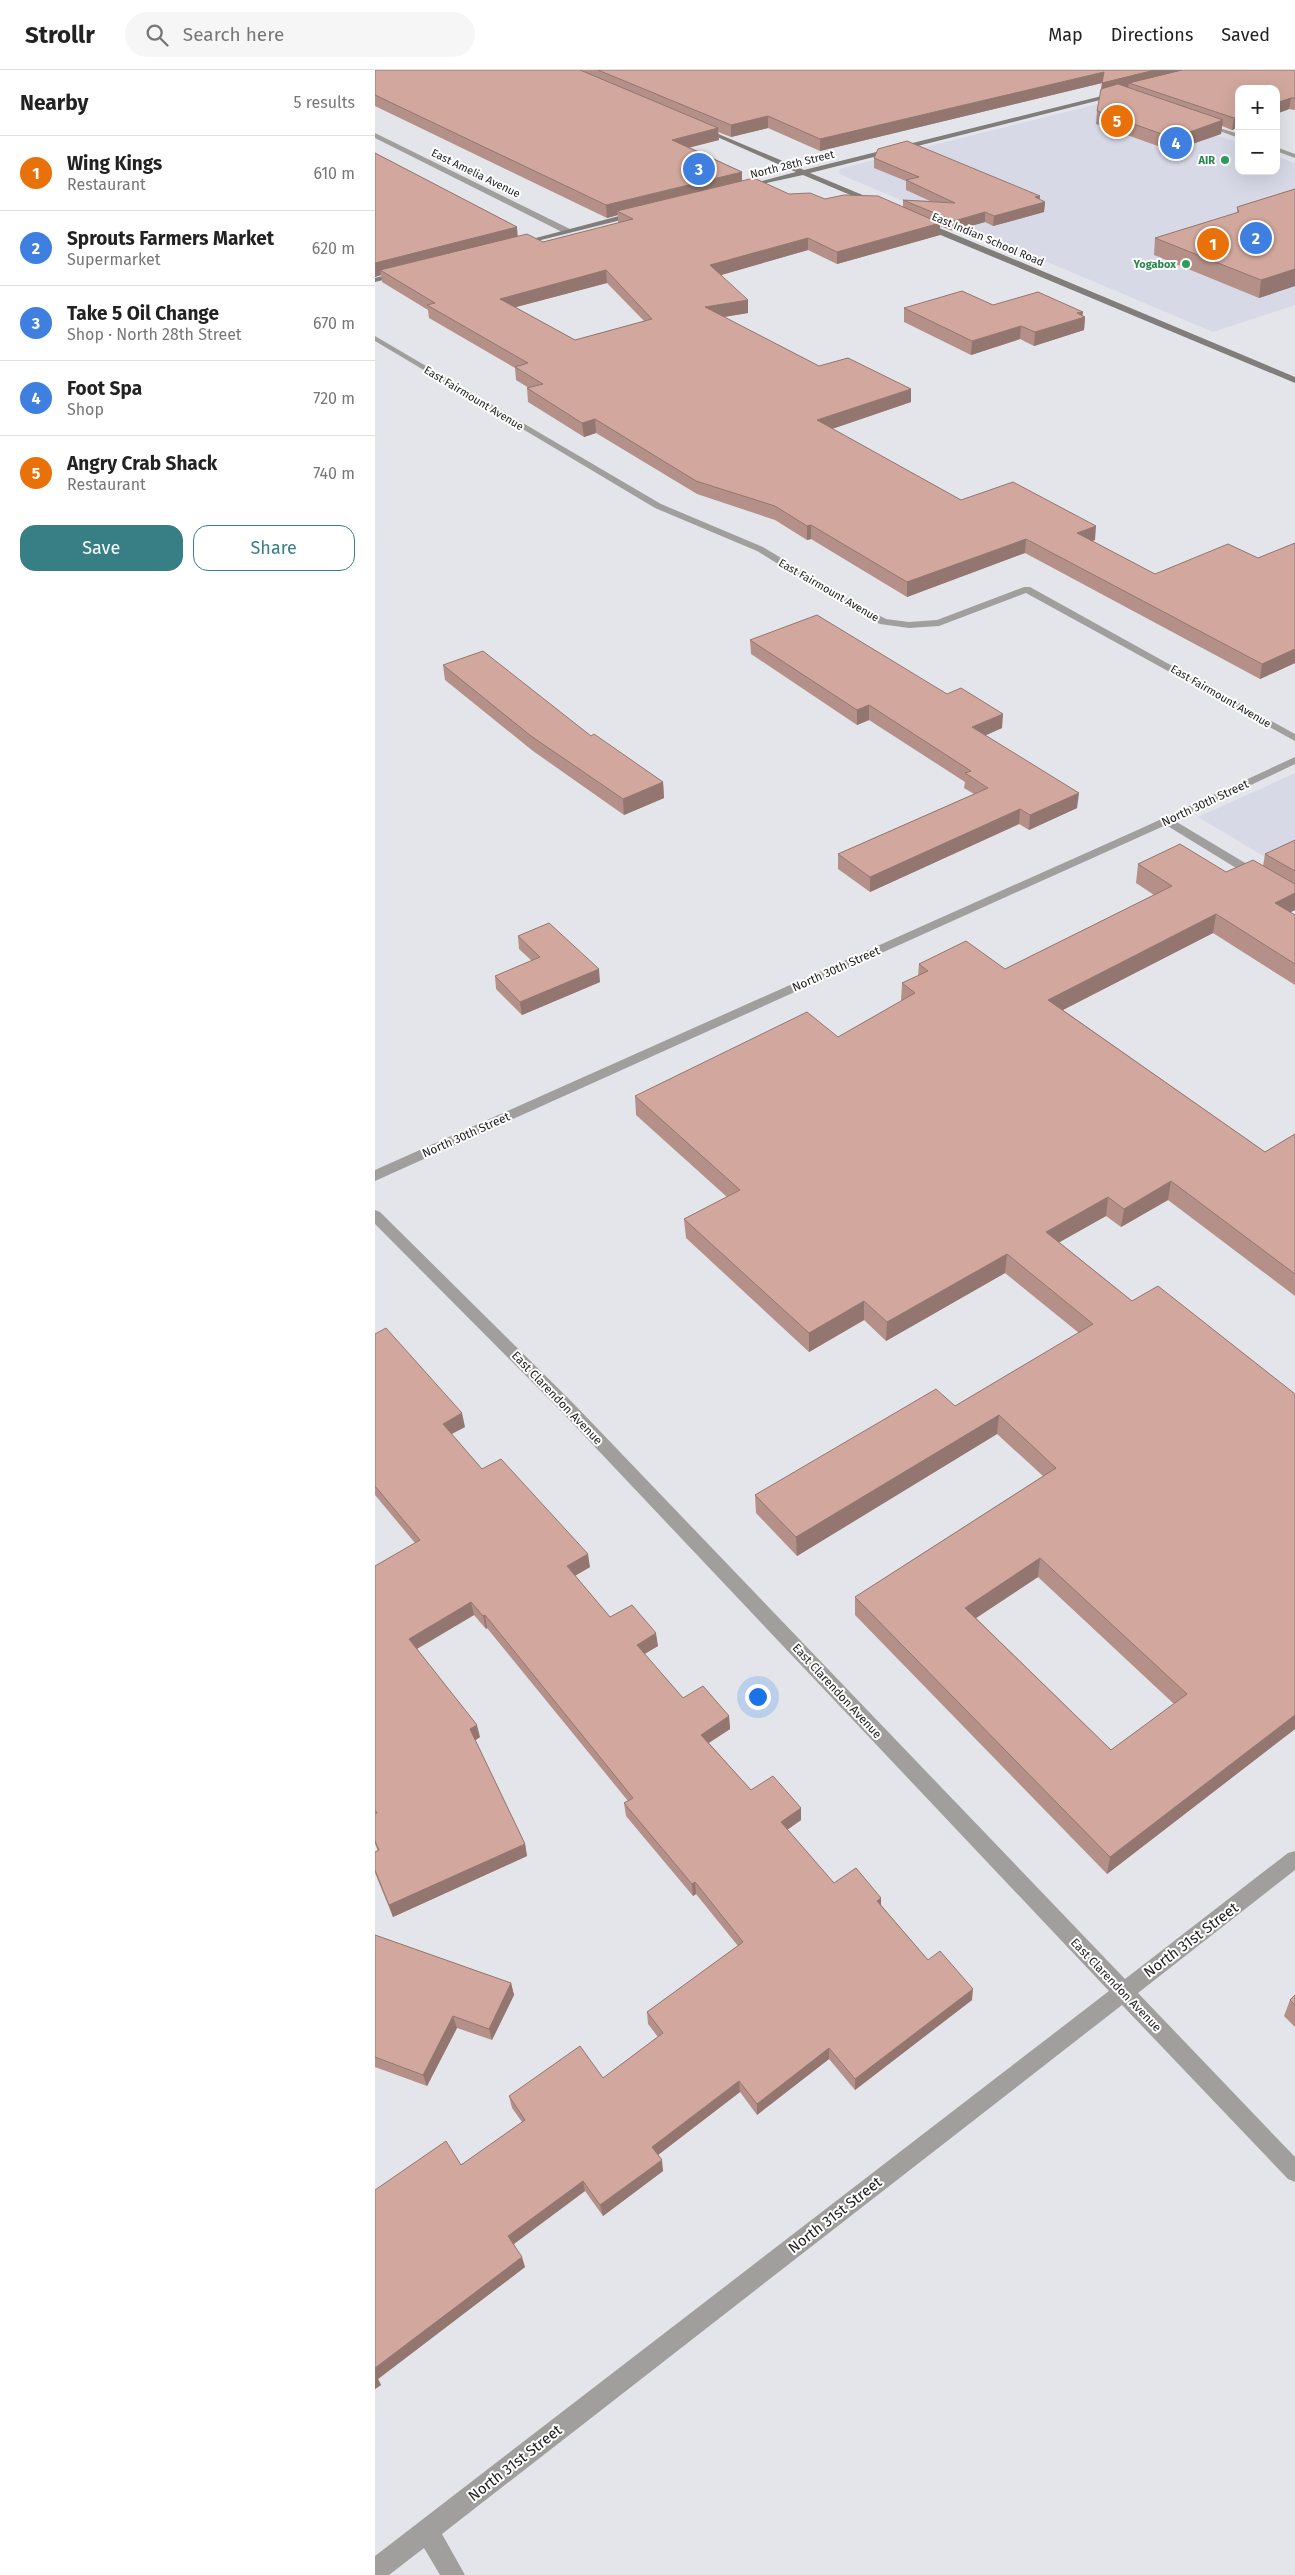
<!DOCTYPE html>
<meta charset="utf-8">
<style>
:root{--surface:#fff;--page:#f6f6f6;--text:#222;--muted:#767676;--line:#e0e0e0;--accent:#377f85}
body{margin:0;font-family:"Fira Sans",sans-serif;background:var(--page);color:var(--text)}
.controls{position:absolute;right:15px;top:15px;display:grid;overflow:hidden;border-radius:10px;box-shadow:0 5px 20px #0002}
.controls button{width:45px;height:45px;display:grid;place-items:center;padding:0;border:0;border-bottom:1px solid var(--line);background:var(--surface);color:var(--text);font:25px sans-serif}
.you{position:absolute;left:382px;top:1626px;width:18px;height:18px;margin:-12px;border:4px solid #fff;border-radius:50%;background:#1a73e8;box-shadow:0 0 0 8px #1a73e833}
.badge{display:grid;place-items:center;width:32px;height:32px;border-radius:50%;background:var(--accent);color:#fff;font-size:16px;font-weight:700}
.pin{position:absolute;translate:-50% -50%;border:2px solid #fff;box-shadow:0 1px 5px #0006}
.list{margin:0;padding:0;list-style:none}
h2{display:flex;justify-content:space-between;align-items:center;height:65px;margin:0;padding:0 20px;font-size:21px}
h2 small{font-size:16px;font-weight:400;color:var(--muted)}
.list li{display:grid;grid-template-columns:32px 1fr auto;gap:15px;align-items:center;box-sizing:border-box;height:75px;padding:0 20px;border-top:1px solid var(--line)}
.list b{display:block;font-size:19px;white-space:nowrap}
.list p{margin:0;font-size:16px;white-space:nowrap;color:var(--muted)}
.list em{font-size:16px;font-style:normal;color:var(--muted)}
.actions{display:flex;gap:10px;padding:15px 20px}
.actions a{flex:1;padding:11px 0;border:1px solid var(--accent);border-radius:15px;text-align:center;font-size:18px;color:var(--accent)}
.actions .main{background:var(--accent);color:#fff}
.icon{flex:none;width:28px;height:28px;fill:none;stroke:currentColor;stroke-width:2;stroke-linecap:round;stroke-linejoin:round}
.map{position:relative;flex:none;width:920px;height:2505px;overflow:hidden}
header{display:flex;align-items:center;gap:30px;box-sizing:border-box;height:70px;padding:0 25px;background:var(--surface);border-bottom:1px solid var(--line)}
header strong{font-size:24px}
nav{display:flex;gap:28px;margin-inline-start:auto;font-size:18px}
.search{width:350px;height:45px;background:var(--page);display:flex;align-items:center;gap:12px;box-sizing:border-box;padding:0 18px;border-radius:28px;color:var(--muted);font-size:19px}
main{display:flex}
aside{flex:1;background:var(--surface)}
.map>svg:first-child{display:block}
.built{fill:#d8d9e7}
.lines{fill:none;stroke-linecap:round;stroke-linejoin:round}
.street{fill:#a19f9d;fill-rule:evenodd}
.secondary{fill:#807d7a;fill-rule:evenodd}
.wall{fill:#b59088;fill-rule:evenodd}
.shaded-wall{fill:#93766f}
.building{fill:#d2a89e;stroke:#93766f;fill-rule:evenodd}
.leisure-dot{fill:#2e9e5b;stroke:#fff;stroke-width:2}
.labels{text-anchor:middle;stroke-width:4;stroke-linejoin:round;paint-order:stroke}
.far-leisure-label{font-size:11px;font-weight:bold;fill:#27864d;stroke:#fff;text-anchor:end}
.far-street-label{font-size:11px;fill:#1e1e21;stroke:#fff}
.street-label{font-size:12px;fill:#1e1e21;stroke:#fff}
.near-street-label{font-size:15px;fill:#1e1e21;stroke:#fff}
</style>
<header>
<strong>Strollr</strong>
<div class="search"><svg class="icon" aria-label="search" viewBox="0 0 24 24"><circle cx="10" cy="10" r="6"/><path d="M15 15l6 6"/></svg>Search here</div>
<nav><a>Map</a><a>Directions</a><a>Saved</a></nav>
</header>
<main>
<aside>
<h2>Nearby<small>5 results</small></h2>
<ul class="list">
<li><span class="badge" style="background:#e8710a">1</span><div><b>Wing Kings</b><p>Restaurant</p></div><em>610 m</em></li>
<li><span class="badge" style="background:#3f7fe0">2</span><div><b>Sprouts Farmers Market</b><p>Supermarket</p></div><em>620 m</em></li>
<li><span class="badge" style="background:#3f7fe0">3</span><div><b>Take 5 Oil Change</b><p>Shop · North 28th Street</p></div><em>670 m</em></li>
<li><span class="badge" style="background:#3f7fe0">4</span><div><b>Foot Spa</b><p>Shop</p></div><em>720 m</em></li>
<li><span class="badge" style="background:#e8710a">5</span><div><b>Angry Crab Shack</b><p>Restaurant</p></div><em>740 m</em></li>
</ul>
<div class="actions"><a class="main">Save</a><a>Share</a></div>
</aside>
<div class="map">
<svg width="920" height="2505" viewBox="0 0 920 2505">
<rect width="100%" height="100%" fill="#e4e5eb"/>
<!-- built -->
<path class="built" d="M 730,32 L 748,33 L 864,73 L 864,101 L 901,101 L 901,86 L 920,93 L 920,235 L 838,262 L 464,104 L 465,99 L 471,97 Z
M 920,703 L 920,805 L 823,747 Z"/>
<g class="lines">
<!-- street -->
<path class="street" d="M 825,52 L 864,64 L 864,68 L 825,54 Z
M 0,63 L 195,159 L 196,161 L 189,163 L 0,68 Z
M 901,77 L 920,84 L 920,88 L 901,81 Z
M 0,266 L 286,434 L 388,477 L 480,533 L 511,549 L 534,552 L 562,550 L 649,517 L 655,517 L 920,664 L 920,671 L 651,523 L 564,556 L 534,558 L 505,554 L 472,537 L 382,481 L 280,438 L 0,271 Z
M 920,687 L 920,694 L 800,751 L 887,803 L 887,809 L 879,809 L 791,755 L 0,1111 L 0,1100 L 767,758 Z
M 0,1140 L 5,1142 L 198,1333 L 750,1909 L 913,1783 L 920,1781 L 920,1800 L 763,1923 L 920,2087 L 920,2112 L 913,2109 L 747,1935 L 67,2464 L 90,2505 L 65,2505 L 49,2478 L 14,2505 L 0,2505 L 0,2486 L 734,1921 L 186,1341 L 0,1154 Z"/>
<!-- secondary -->
<path class="secondary" d="M 743,22 L 745,25 L 435,103 L 502,131 L 499,135 L 428,105 L 368,118 L 368,116 L 421,102 L 322,58 L 327,57 L 429,100 Z
M 263,141 L 266,145 L 142,176 L 138,174 Z
M 544,152 L 550,152 L 920,307 L 920,313 L 544,156 Z
M 25,201 L 29,203 L 28,205 L 0,212 L 0,208 Z"/>
</g>
<!-- wall -->
<path class="wall" d="M 0,0 L 920,0 L 920,40 L 914,39 L 901,44 L 901,19 L 864,19 L 864,57 L 857,60 L 847,56 L 846,64 L 797,81 L 721,54 L 722,41 L 727,13 L 445,81 L 393,58 L 356,67 L 343,62 L 344,70 L 314,77 L 367,102 L 367,111 L 414,124 L 450,129 L 528,137 L 528,130 L 555,131 L 531,120 L 531,111 L 499,98 L 499,88 L 665,126 L 664,129 L 670,132 L 669,142 L 618,156 L 610,152 L 578,161 L 565,156 L 565,165 L 462,194 L 433,180 L 345,205 L 373,243 L 349,247 L 444,296 L 536,319 L 536,332 L 457,359 L 586,430 L 720,470 L 717,471 L 780,504 L 883,488 L 920,473 L 920,593 L 885,609 L 650,483 L 532,527 L 436,469 L 432,470 L 400,450 L 322,424 L 221,363 L 209,367 L 153,332 L 152,318 L 154,318 L 141,310 L 140,298 L 54,248 L 53,240 L 7,212 L 6,205 L 0,207 L 0,83 L 142,157 L 142,166 L 168,172 L 243,153 L 243,145 L 232,148 L 0,36 ZM 232,213 L 269,251 L 200,270 L 140,237 Z
M 920,119 L 920,216 L 884,228 L 779,185 L 780,168 L 862,143 L 862,137 Z
M 618,235 L 708,242 L 707,246 L 710,247 L 709,260 L 659,276 L 645,269 L 596,285 L 529,252 L 529,238 Z
M 375,570 L 627,658 L 610,665 L 702,738 L 654,760 L 644,754 L 495,822 L 463,799 L 463,784 L 599,724 L 589,718 L 590,712 L 494,650 L 482,655 L 376,584 Z
M 68,595 L 288,712 L 289,728 L 249,745 L 158,681 L 70,610 Z
M 920,770 L 920,840 L 915,842 L 920,845 L 920,915 L 838,863 L 688,940 L 890,1082 L 920,1064 L 920,1226 L 793,1130 L 746,1157 L 731,1146 L 684,1172 L 757,1231 L 920,1324 L 920,1659 L 732,1804 L 480,1545 L 480,1527 L 668,1406 L 622,1364 L 422,1486 L 381,1443 L 380,1425 L 580,1336 L 704,1263 L 630,1203 L 511,1271 L 489,1250 L 434,1282 L 311,1168 L 309,1149 L 352,1127 L 261,1045 L 260,1026 L 463,967 L 526,931 L 527,913 L 543,906 L 544,894 L 630,899 L 779,825 L 761,813 L 763,794 L 851,802 L 888,796 L 890,784 ZM 663,1507 L 799,1634 L 736,1680 L 601,1548 Z
M 143,866 L 225,912 L 147,945 L 121,919 L 120,906 L 157,891 L 144,879 Z
M 0,1264 L 90,1357 L 76,1364 L 107,1399 L 215,1497 L 200,1506 L 235,1547 L 283,1576 L 269,1584 L 308,1628 L 354,1646 L 355,1659 L 334,1673 L 376,1720 L 426,1750 L 412,1760 L 459,1813 L 506,1835 L 553,1890 L 597,1930 L 480,2020 L 454,1989 L 382,2045 L 365,2022 L 283,2085 L 288,2101 L 228,2146 L 210,2121 L 139,2174 L 150,2197 L 3,2309 L 6,2315 L 0,2319 L 0,2120 L 86,2095 L 147,2052 L 137,2038 L 134,2026 L 228,2008 L 283,1967 L 273,1954 L 272,1942 L 363,1876 L 321,1824 L 318,1826 L 251,1746 L 249,1733 L 253,1731 L 112,1558 L 111,1559 L 99,1545 L 42,1579 L 105,1667 L 100,1670 L 150,1774 L 152,1786 L 18,1847 L 0,1803 L 0,1782 L 3,1781 L 0,1774 L 0,1496 L 40,1473 L 0,1425 Z
M 0,1865 L 136,1913 L 139,1925 L 117,1970 L 82,1958 L 52,2016 L 0,1997 Z
M 920,1925 L 920,1957 L 909,1946 L 915,1930 Z"/>
<!-- shaded-wall -->
<path class="shaded-wall" d="M 780,0 L 825,0 L 754,13 L 753,18 L 726,25 L 727,13 L 445,81 L 445,69 L 729,2 Z
M 916,28 L 914,39 L 901,44 L 901,33 Z
M 393,46 L 393,58 L 356,67 L 356,55 Z
M 864,46 L 864,57 L 857,60 L 859,48 Z
M 848,50 L 846,64 L 797,81 L 798,68 Z
M 343,58 L 344,70 L 298,82 L 297,70 Z
M 367,102 L 367,114 L 242,141 L 243,145 L 232,148 L 231,135 Z
M 665,126 L 664,133 L 670,132 L 669,142 L 618,156 L 619,146 L 660,127 Z
M 610,142 L 610,152 L 578,161 L 579,151 Z
M 565,153 L 565,165 L 462,194 L 462,182 Z
M 142,157 L 143,170 L 5,200 L 6,205 L 0,207 L 0,193 Z
M 433,168 L 433,180 L 336,208 L 335,195 Z
M 920,199 L 920,216 L 884,228 L 886,210 Z
M 231,200 L 232,213 L 126,241 L 125,229 Z
M 373,230 L 373,243 L 330,250 L 330,237 Z
M 708,242 L 707,248 L 710,247 L 709,260 L 659,276 L 660,262 Z
M 646,256 L 645,269 L 596,285 L 597,271 Z
M 536,319 L 536,332 L 442,364 L 442,350 Z
M 220,349 L 221,363 L 209,367 L 207,353 Z
M 436,455 L 436,469 L 432,470 L 432,456 Z
M 721,456 L 720,470 L 701,477 L 702,463 Z
M 651,469 L 650,483 L 532,527 L 532,512 Z
M 920,579 L 920,593 L 885,609 L 887,594 Z
M 494,635 L 494,650 L 482,655 L 482,640 Z
M 628,644 L 627,658 L 596,672 L 597,657 Z
M 288,712 L 289,728 L 249,745 L 248,729 Z
M 704,723 L 702,738 L 654,760 L 655,745 Z
M 645,739 L 644,754 L 495,822 L 495,807 Z
M 920,823 L 920,840 L 897,852 L 900,833 Z
M 841,844 L 838,863 L 672,948 L 673,930 Z
M 224,899 L 225,912 L 147,945 L 145,932 Z
M 796,1111 L 793,1130 L 746,1157 L 749,1139 Z
M 733,1127 L 731,1146 L 669,1181 L 671,1162 Z
M 632,1184 L 630,1203 L 511,1271 L 512,1252 Z
M 489,1231 L 489,1250 L 434,1282 L 434,1263 Z
M 87,1343 L 90,1357 L 71,1367 L 68,1354 Z
M 624,1345 L 622,1364 L 422,1486 L 421,1467 Z
M 213,1484 L 215,1497 L 194,1509 L 192,1496 Z
M 665,1488 L 663,1507 L 589,1556 L 590,1538 Z
M 96,1532 L 99,1545 L 38,1581 L 34,1569 Z
M 110,1545 L 112,1558 L 111,1559 L 108,1546 Z
M 281,1563 L 283,1576 L 263,1588 L 262,1575 Z
M 920,1645 L 920,1659 L 732,1804 L 735,1787 Z
M 354,1646 L 355,1659 L 327,1677 L 326,1665 Z
M 102,1655 L 105,1667 L 98,1672 L 95,1659 Z
M 426,1738 L 426,1750 L 406,1764 L 406,1752 Z
M 150,1774 L 152,1786 L 18,1847 L 14,1835 Z
M 320,1812 L 321,1824 L 318,1826 L 317,1814 Z
M 506,1828 L 506,1840 L 502,1831 Z
M 136,1913 L 139,1925 L 117,1970 L 114,1959 Z
M 598,1919 L 597,1930 L 480,2020 L 480,2009 Z
M 78,1946 L 82,1958 L 52,2016 L 48,2005 Z
M 454,1978 L 454,1989 L 382,2045 L 382,2034 Z
M 364,2011 L 365,2022 L 279,2088 L 277,2077 Z
M 287,2090 L 288,2101 L 228,2146 L 225,2135 Z
M 208,2111 L 210,2121 L 136,2176 L 133,2166 Z
M 147,2187 L 150,2197 L 3,2309 L 6,2315 L 0,2319 L 0,2298 Z"/>
<!-- building -->
<path class="building" d="M 0,0 L 205,0 L 343,58 L 297,70 L 367,102 L 231,135 L 0,25 Z
M 223,0 L 780,0 L 727,13 L 729,2 L 445,69 L 393,46 L 356,55 Z
M 807,0 L 920,0 L 920,28 L 916,28 L 901,33 L 901,19 L 864,19 L 864,46 L 859,48 L 754,13 Z
M 743,14 L 848,50 L 798,68 L 722,41 L 726,19 Z
M 532,71 L 665,126 L 660,127 L 670,132 L 619,146 L 610,142 L 579,151 L 528,130 L 580,133 L 531,110 L 544,107 L 499,88 L 503,79 Z
M 0,83 L 142,157 L 0,193 Z
M 379,108 L 414,124 L 435,123 L 450,129 L 469,125 L 503,126 L 565,153 L 462,182 L 433,168 L 335,195 L 373,230 L 330,237 L 444,296 L 473,288 L 536,319 L 442,350 L 586,430 L 638,412 L 721,456 L 702,463 L 780,504 L 853,474 L 883,488 L 920,473 L 920,579 L 887,594 L 651,469 L 532,512 L 436,455 L 432,456 L 400,436 L 321,411 L 220,349 L 207,353 L 152,318 L 168,314 L 140,297 L 153,293 L 52,235 L 60,233 L 5,200 L 152,164 L 168,172 L 258,149 L 242,141 ZM 231,200 L 277,249 L 200,270 L 125,229 Z
M 920,119 L 920,199 L 886,210 L 780,168 L 864,142 L 862,137 Z
M 587,221 L 618,235 L 663,222 L 708,242 L 702,243 L 710,247 L 660,262 L 646,256 L 597,271 L 529,238 Z
M 442,545 L 572,624 L 586,618 L 628,644 L 597,657 L 704,723 L 655,745 L 645,739 L 495,807 L 463,784 L 613,718 L 590,703 L 596,701 L 494,635 L 482,640 L 375,570 Z
M 108,581 L 216,666 L 219,664 L 288,712 L 248,729 L 156,666 L 68,595 Z
M 920,770 L 920,801 L 890,784 Z
M 805,774 L 851,802 L 878,790 L 920,814 L 920,823 L 900,833 L 920,845 L 920,894 L 841,844 L 673,930 L 890,1082 L 920,1064 L 920,1204 L 796,1111 L 749,1139 L 733,1127 L 671,1162 L 757,1231 L 783,1216 L 920,1324 L 920,1645 L 735,1787 L 480,1527 L 681,1398 L 624,1345 L 421,1467 L 380,1425 L 561,1319 L 580,1336 L 718,1254 L 632,1184 L 512,1252 L 489,1231 L 434,1263 L 309,1149 L 365,1120 L 260,1026 L 432,942 L 463,967 L 540,923 L 527,913 L 553,901 L 544,894 L 591,871 L 630,899 L 797,816 L 763,794 ZM 665,1488 L 812,1624 L 736,1680 L 590,1538 Z
M 174,853 L 224,899 L 145,932 L 120,906 L 165,887 L 143,866 Z
M 11,1258 L 87,1343 L 68,1354 L 107,1399 L 126,1389 L 213,1484 L 192,1496 L 235,1547 L 257,1535 L 281,1563 L 262,1575 L 308,1628 L 328,1616 L 354,1646 L 326,1665 L 376,1720 L 398,1706 L 426,1738 L 406,1752 L 459,1813 L 481,1798 L 506,1828 L 502,1831 L 553,1890 L 565,1881 L 598,1919 L 480,2009 L 454,1978 L 382,2034 L 364,2011 L 277,2077 L 287,2090 L 225,2135 L 208,2111 L 133,2166 L 147,2187 L 0,2298 L 0,2120 L 71,2071 L 86,2095 L 150,2050 L 134,2026 L 205,1976 L 228,2008 L 288,1963 L 272,1942 L 368,1872 L 320,1812 L 317,1814 L 249,1733 L 258,1728 L 110,1545 L 108,1546 L 96,1532 L 34,1569 L 102,1655 L 95,1659 L 150,1774 L 14,1835 L 0,1800 L 0,1782 L 4,1780 L 0,1771 L 0,1743 L 2,1743 L 0,1740 L 0,1496 L 45,1470 L 0,1416 L 0,1264 Z
M 0,1865 L 136,1913 L 114,1959 L 78,1946 L 48,2005 L 0,1987 Z
M 920,1925 L 920,1935 L 915,1930 Z"/>
<!-- markers -->
<g class="leisure-dot">
<circle cx="850" cy="90" r="5"/>
<circle cx="811" cy="194" r="5"/>
</g>
<g class="labels">
<!-- far-leisure labels -->
<g class="far-leisure-label">
<text x="840" y="94">AIR</text>
<text x="801" y="198">Yogabox</text>
</g>
<!-- far-street labels -->
<g class="far-street-label">
<text transform="translate(417 94) rotate(-14)" y="4">North 28th Street</text>
<text transform="translate(101 103) rotate(26)" y="4">East Amelia Avenue</text>
<text transform="translate(613 169) rotate(23)" y="4">East Indian School Road</text>
<text transform="translate(99 328) rotate(31)" y="4">East Fairmount Avenue</text>
<text transform="translate(454 520) rotate(30)" y="4">East Fairmount Avenue</text>
<text transform="translate(846 626) rotate(30)" y="4">East Fairmount Avenue</text>
</g>
<!-- street labels -->
<g class="street-label">
<text transform="translate(830 733) rotate(-25)" y="4">North 30th Street</text>
<text transform="translate(461 899) rotate(-24)" y="4">North 30th Street</text>
<text transform="translate(91 1065) rotate(-24)" y="4">North 30th Street</text>
<text transform="translate(182 1328) rotate(46)" y="4">East Clarendon Avenue</text>
<text transform="translate(462 1621) rotate(47)" y="4">East Clarendon Avenue</text>
<text transform="translate(741 1915) rotate(46)" y="4">East Clarendon Avenue</text>
</g>
<!-- near-street labels -->
<g class="near-street-label">
<text transform="translate(816 1870) rotate(-37)" y="5">North 31st Street</text>
<text transform="translate(460 2145) rotate(-38)" y="5">North 31st Street</text>
<text transform="translate(140 2393) rotate(-38)" y="5">North 31st Street</text>
</g>
</g>
</svg>
<div class="controls">
<button>+</button>
<button>−</button>
</div>
<div class="you"></div>
<div class="pin badge" style="left:838px;top:174px;background:#e8710a">1</div>
<div class="pin badge" style="left:881px;top:168px;background:#3f7fe0">2</div>
<div class="pin badge" style="left:324px;top:99px;background:#3f7fe0">3</div>
<div class="pin badge" style="left:801px;top:73px;background:#3f7fe0">4</div>
<div class="pin badge" style="left:742px;top:51px;background:#e8710a">5</div>
</div>
</main>
